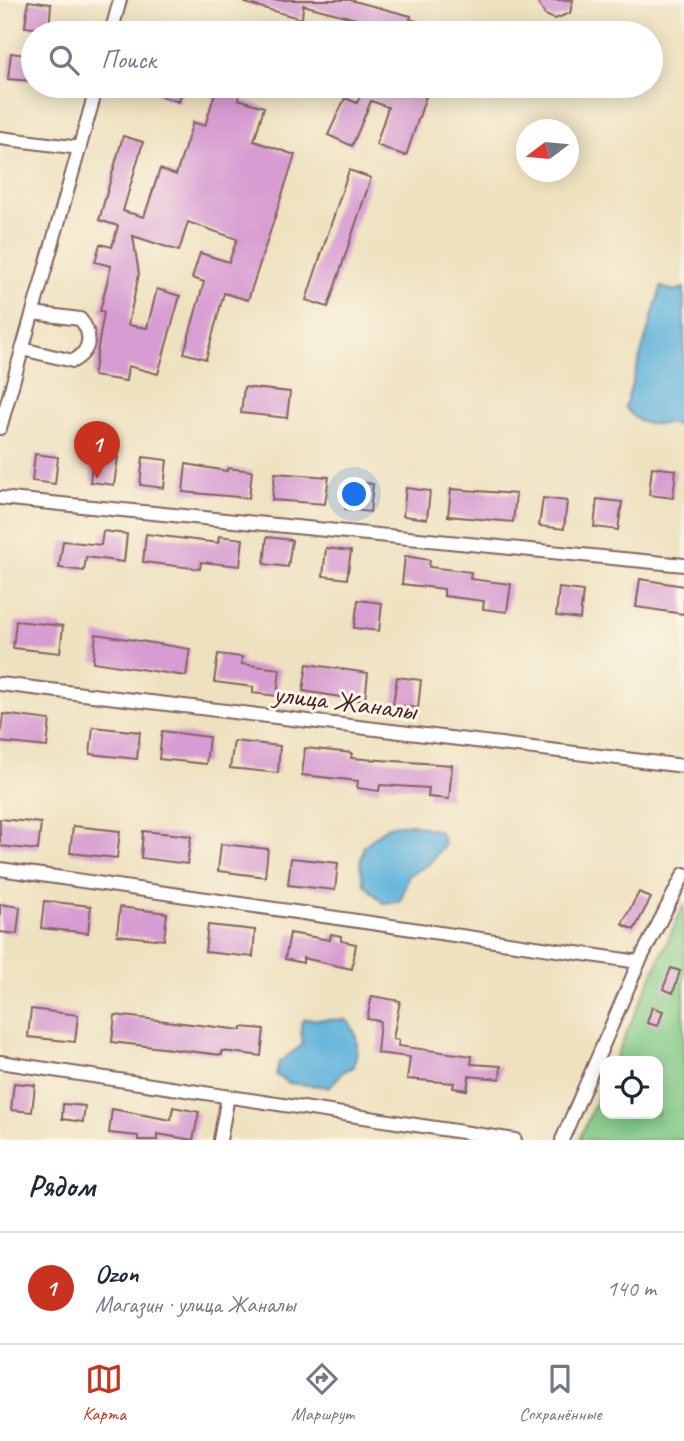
<!DOCTYPE html>
<html lang="ru">
<meta charset="utf-8">
<style>
:root{--surface:#fff;--page:#f6f6f7;--text:#1f2937;--muted:#747a83;--line:#e0e1e3;--accent:#c8321e}
body{margin:0;font-family:Caveat,sans-serif;background:var(--page);color:var(--text)}
.controls{position:absolute;right:21px;bottom:21px;display:grid;overflow:hidden;border-radius:14px;box-shadow:0 4px 18px #0003}
.controls button{width:63px;height:63px;display:grid;place-items:center;padding:0;border:0;border-bottom:2px solid var(--line);background:var(--surface);color:var(--text);font:35px sans-serif}
.compass{position:absolute;left:516px;top:119px;width:63px;height:63px;border-radius:50%;background:var(--surface);box-shadow:0 4px 18px #0003;rotate:254deg}
.you{position:absolute;left:355px;top:495px;width:24px;height:24px;margin:-18px;border:5px solid #fff;border-radius:50%;background:#1a73e8;box-shadow:0 0 0 10px #1a73e833}
.badge{display:grid;place-items:center;width:46px;height:46px;border-radius:50%;background:var(--accent);color:#fff;font-size:23px;font-weight:700}
.pin{position:absolute;translate:-50% -58px;filter:drop-shadow(0 2px 4px #0008)}
.pin::after{content:'';position:absolute;top:37px;width:24px;height:21px;background:inherit;clip-path:polygon(0 0,100% 0,50% 100%)}
.list{margin:0;padding:0;list-style:none}
h2{display:flex;justify-content:space-between;align-items:center;height:91px;margin:0;padding:0 28px;font-size:30px}
h2 small{font-size:23px;font-weight:400;color:var(--muted)}
.list li{display:grid;grid-template-columns:46px 1fr auto;gap:21px;align-items:center;box-sizing:border-box;height:112px;padding:0 28px;border-top:2px solid var(--line)}
.list b{display:block;font-size:26px;white-space:nowrap}
.list p{margin:0;font-size:23px;white-space:nowrap;color:var(--muted)}
.list em{font-size:23px;font-style:normal;color:var(--muted)}
.icon{flex:none;width:38px;height:38px;fill:none;stroke:currentColor;stroke-width:2;stroke-linecap:round;stroke-linejoin:round}
.map{position:relative;flex:none;width:684px;height:1140px;overflow:hidden}
.search{position:absolute;background:var(--surface);box-shadow:0 4px 18px #0003;left:21px;right:21px;top:21px;height:77px;display:flex;align-items:center;gap:18px;box-sizing:border-box;padding:0 24px;border-radius:38px;color:var(--muted);font-size:26px}
.sheet{height:203px;background:var(--surface)}
nav{display:flex;justify-content:space-around;align-items:center;box-sizing:border-box;height:98px;border-top:2px solid var(--line);background:var(--surface);font-size:19px;color:var(--muted)}
nav a{display:grid;justify-items:center;gap:4px}
nav .on{color:var(--accent)}
.map>svg:first-child{display:block}
.green{fill:#7dc885;stroke:#647458;stroke-width:2}
.water{fill:#61b3dc;stroke:#566984;stroke-width:2}
.building{fill:#d79cd1}
.lines{fill:none;stroke-linecap:round;stroke-linejoin:round}
.minor-casing{stroke:#83635f;stroke-width:16}
.minor{stroke:#fff;stroke-width:12}
.labels{text-anchor:middle;stroke-width:6;stroke-linejoin:round;paint-order:stroke}
.street-label{font-size:28px;fill:#4a1f2b;stroke:#fcf5e5}
</style>
<div class="map">
<svg width="684" height="1140" viewBox="0 0 684 1140">
<rect width="100%" height="100%" fill="#fcf5e5"/>
<filter id="ink" filterUnits="userSpaceOnUse"><feTurbulence type="fractalNoise" baseFrequency=".0143" numOctaves="2"/><feDisplacementMap in="SourceGraphic" scale="14" xChannelSelector="R" yChannelSelector="G"/><feConvolveMatrix kernelMatrix="1 2 1 2 8 2 1 2 1" color-interpolation-filters="sRGB"/></filter>
<filter id="wash" filterUnits="userSpaceOnUse"><feTurbulence type="fractalNoise" baseFrequency=".00686" numOctaves="4" result="noise"/><feDisplacementMap in="SourceGraphic" scale="28" xChannelSelector="R" yChannelSelector="G"/><feGaussianBlur stdDeviation="1.57" result="paint"/><feColorMatrix in="noise" values="0 0 0 0 0 0 0 0 0 0 0 0 0 0 0 0 0 1.4 0 .05"/><feComposite in="paint" operator="in"/></filter>
<g filter="url(#wash)">
<rect width="100%" height="100%" fill="#eee1bf"/>
<!-- green -->
<path class="green" d="M 684,904 L 684,1140 L 579,1140 L 605,1081 L 605,1114 L 658,1114 L 658,1061 L 614,1061 Z"/>
<!-- water -->
<path class="water" d="M 661,287 L 675,291 L 684,288 L 684,426 C 657,419 646,435 625,407 Z
M 411,824 L 439,831 L 445,844 L 428,865 L 409,875 L 400,902 L 383,903 L 364,884 L 360,864 L 364,846 L 388,826 Z
M 305,1019 L 347,1020 C 360,1036 358,1048 354,1067 L 344,1071 L 329,1087 L 288,1083 L 276,1075 L 279,1062 L 302,1045 L 301,1023 Z"/>
<g id="blocks">
<!-- building -->
<path class="building" d="M 245,0 L 350,0 L 411,16 L 410,19 L 448,31 L 448,33 L 376,33 L 377,30 L 358,25 L 360,20 L 303,5 L 302,19 L 245,3 Z
M 537,0 L 573,0 L 570,13 L 555,19 L 545,15 Z
M 28,1 L 51,4 L 49,30 L 25,27 Z
M 11,53 L 33,56 L 31,81 L 8,79 Z
M 159,86 L 183,86 L 179,102 L 157,95 Z
M 217,86 L 242,86 L 238,99 L 264,107 L 254,141 L 295,155 L 248,300 L 224,293 L 206,359 L 184,353 L 204,282 L 192,278 L 200,253 L 229,262 L 237,239 L 188,222 L 179,251 L 133,236 L 139,274 L 128,325 L 147,328 L 157,289 L 180,296 L 158,374 L 128,366 L 126,381 L 93,376 L 104,312 L 100,311 L 111,266 L 95,262 L 100,244 L 112,247 L 118,226 L 99,220 L 123,136 L 143,142 L 123,211 L 144,217 L 160,169 L 176,175 L 193,122 L 205,126 Z
M 365,86 L 395,86 L 426,96 L 406,156 L 376,145 L 388,107 L 371,101 L 352,146 L 328,135 L 345,98 L 357,103 Z
M 349,170 L 371,178 L 328,307 L 306,300 Z
M 244,387 L 290,392 L 287,418 L 241,413 Z
M 35,454 L 58,457 L 55,484 L 32,481 Z
M 93,454 L 118,457 L 114,485 L 90,482 Z
M 143,457 L 167,460 L 164,488 L 140,485 Z
M 186,464 L 227,471 L 228,468 L 252,471 L 249,498 L 183,492 Z
M 652,467 L 676,470 L 673,498 L 649,495 Z
M 275,473 L 329,477 L 325,504 L 272,500 Z
M 349,481 L 373,484 L 370,512 L 345,509 Z
M 406,488 L 430,491 L 427,519 L 403,516 Z
M 451,489 L 516,494 L 513,522 L 448,516 Z
M 543,498 L 567,501 L 564,529 L 539,526 Z
M 597,499 L 622,502 L 618,530 L 594,527 Z
M 103,531 L 127,534 L 124,562 L 86,557 L 84,571 L 59,568 L 63,541 L 101,545 Z
M 146,534 L 218,543 L 219,536 L 243,539 L 240,566 L 201,562 L 200,569 L 143,562 Z
M 267,537 L 292,540 L 288,567 L 264,564 Z
M 326,548 L 351,551 L 347,579 L 323,576 Z
M 405,556 L 430,560 L 429,567 L 471,572 L 470,579 L 511,584 L 507,612 L 483,609 L 484,601 L 444,596 L 444,589 L 402,584 Z
M 640,579 L 684,586 L 684,614 L 636,607 Z
M 559,588 L 583,591 L 580,619 L 556,616 Z
M 358,600 L 382,603 L 379,631 L 354,628 Z
M 16,621 L 63,626 L 60,653 L 13,648 Z
M 96,634 L 190,649 L 186,676 L 93,662 Z
M 218,654 L 242,657 L 241,664 L 280,669 L 277,696 L 253,693 L 253,687 L 214,682 Z
M 307,664 L 368,673 L 365,701 L 303,691 Z
M 397,677 L 421,680 L 418,708 L 393,705 Z
M 3,714 L 50,720 L 47,747 L 0,742 Z
M 93,727 L 140,732 L 137,759 L 90,754 Z
M 162,731 L 209,737 L 206,764 L 159,759 Z
M 234,741 L 280,746 L 278,773 L 230,768 Z
M 305,748 L 352,753 L 351,758 L 452,765 L 449,799 L 428,797 L 429,788 L 380,785 L 379,791 L 357,788 L 358,781 L 302,775 Z
M 0,819 L 41,823 L 38,850 L 0,846 Z
M 73,826 L 120,831 L 117,858 L 70,853 Z
M 143,831 L 191,836 L 187,864 L 141,858 Z
M 221,844 L 268,849 L 265,877 L 218,871 Z
M 291,858 L 338,863 L 335,890 L 288,885 Z
M 639,892 L 651,898 L 634,930 L 622,924 Z
M 44,901 L 91,906 L 88,933 L 41,928 Z
M 0,904 L 20,907 L 17,934 L 0,932 Z
M 120,907 L 167,913 L 164,940 L 117,935 Z
M 208,925 L 255,930 L 253,957 L 205,952 Z
M 290,933 L 330,940 L 331,934 L 341,936 L 341,941 L 356,944 L 352,969 L 303,958 L 303,963 L 285,959 Z
M 671,968 L 680,971 L 673,993 L 663,989 Z
M 372,996 L 400,1001 L 393,1039 L 399,1040 L 398,1046 L 472,1056 L 471,1064 L 501,1066 L 500,1079 L 469,1076 L 467,1090 L 453,1088 L 454,1083 L 407,1079 L 410,1057 L 377,1053 L 380,1021 L 367,1019 Z
M 652,1007 L 663,1011 L 658,1026 L 647,1023 Z
M 31,1009 L 78,1015 L 75,1042 L 28,1037 Z
M 115,1015 L 242,1030 L 242,1027 L 264,1029 L 261,1056 L 222,1051 L 222,1055 L 112,1042 Z
M 14,1083 L 35,1085 L 32,1112 L 11,1110 Z
M 63,1104 L 85,1106 L 83,1122 L 62,1119 Z
M 173,1107 L 199,1112 L 193,1140 L 157,1134 L 157,1140 L 138,1140 L 138,1136 L 109,1133 L 112,1109 L 171,1120 Z"/>
</g>
</g>
<g filter="url(#ink)">
<use href="#blocks" fill-opacity="0" stroke="#83635f" stroke-width="2"/>
<g class="lines">
<defs>
<path id="minor" d="M 111,33 L 120,0
M 0,138 L 80,148
M 22,349 L 73,361 C 91,351 93,334 80,319 L 33,313
M 0,428 L 97,86
M 0,498 L 684,565
M 0,684 L 684,766
M 0,869 L 639,962
M 0,1062 L 515,1140
M 220,1140 L 228,1096
M 562,1140 L 639,962 L 684,874"/>
</defs>
<!-- minor casing -->
<use href="#minor" class="minor-casing"/>
<!-- minor -->
<use href="#minor" class="minor"/>
</g>
</g>
<g class="labels">
<!-- street labels -->
<g class="street-label">
<text transform="translate(345 701) rotate(7)" y="10">улица Жаналы</text>
</g>
</g>
</svg>
<div class="controls">
<button><svg class="icon" aria-label="locate" viewBox="0 0 24 24"><circle cx="12" cy="12" r="6"/><path d="M12 2v4M12 18v4M2 12h4M18 12h4"/></svg></button>
</div>
<svg class="compass" viewBox="-18 -18 36 36"><path d="M0-13l5 13h-10z" fill="#e53935"/><path d="M0 13l5-13h-10z" fill="#747a83"/></svg>
<div class="you"></div>
<div class="pin badge" style="left:97px;top:479px">1</div>
<div class="search"><svg class="icon" aria-label="search" viewBox="0 0 24 24"><circle cx="10" cy="10" r="6"/><path d="M15 15l6 6"/></svg>Поиск</div>
</div>
<section class="sheet">
<h2>Рядом<small></small></h2>
<ul class="list">
<li><span class="badge">1</span><div><b>Ozon</b><p>Магазин · улица Жаналы</p></div><em>140 m</em></li>
</ul>
</section>
<nav>
<a class="on"><svg class="icon" aria-label="map" viewBox="0 0 24 24"><path d="M3 6l6-2 6 2 6-2v14l-6 2-6-2-6 2zM9 4v14M15 6v14"/></svg>Карта</a>
<a><svg class="icon" aria-label="directions" viewBox="0 0 24 24"><path d="M12 3l9 9-9 9-9-9zM9 14v-3h6M13 9l2 2-2 2"/></svg>Маршрут</a>
<a><svg class="icon" aria-label="saved" viewBox="0 0 24 24"><path d="M7 4h10v16l-5-4-5 4z"/></svg>Сохранённые</a>
</nav>
